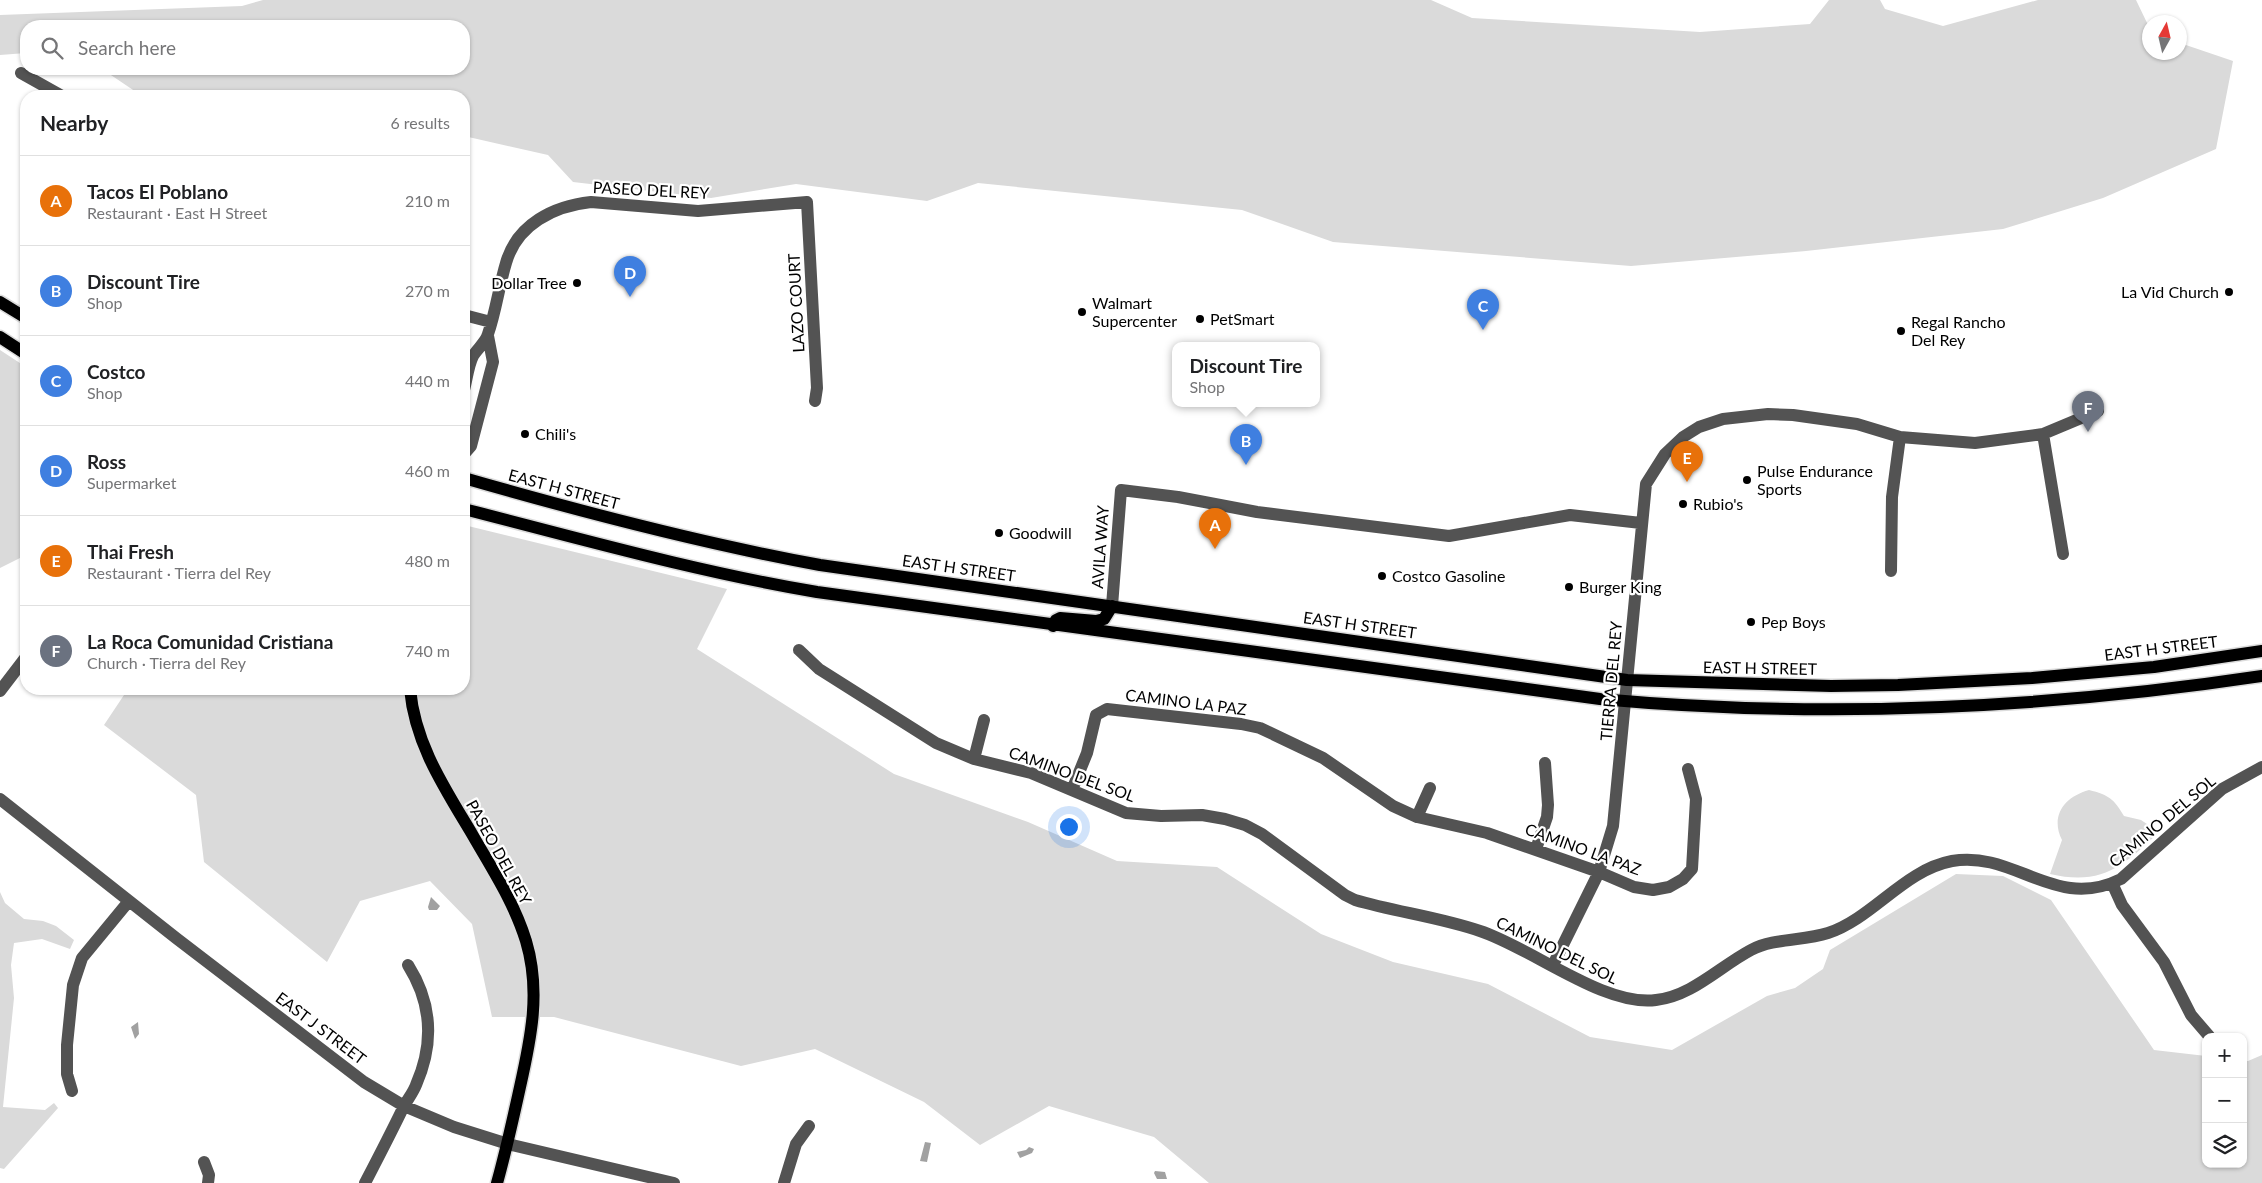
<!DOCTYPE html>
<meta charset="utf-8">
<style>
:root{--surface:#fff;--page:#f2f2f2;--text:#202124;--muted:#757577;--line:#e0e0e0;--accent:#db2777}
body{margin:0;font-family:Lato,sans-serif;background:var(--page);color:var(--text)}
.controls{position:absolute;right:15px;bottom:15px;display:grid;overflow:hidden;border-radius:10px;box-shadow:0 1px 4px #0004}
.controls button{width:45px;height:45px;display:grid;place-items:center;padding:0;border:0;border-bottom:1px solid var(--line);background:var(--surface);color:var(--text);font:25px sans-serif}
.compass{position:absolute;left:2142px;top:15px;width:45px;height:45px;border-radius:50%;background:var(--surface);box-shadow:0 1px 4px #0004;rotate:8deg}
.you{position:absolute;left:1068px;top:826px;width:18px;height:18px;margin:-12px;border:4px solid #fff;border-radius:50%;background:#1a73e8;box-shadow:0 0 0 8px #1a73e833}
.badge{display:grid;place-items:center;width:32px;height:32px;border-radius:50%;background:var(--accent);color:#fff;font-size:16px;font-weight:700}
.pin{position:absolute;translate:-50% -41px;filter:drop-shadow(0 1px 2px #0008)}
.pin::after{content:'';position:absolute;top:26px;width:18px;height:15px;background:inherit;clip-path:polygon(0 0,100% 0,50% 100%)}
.popup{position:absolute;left:1172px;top:342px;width:148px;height:65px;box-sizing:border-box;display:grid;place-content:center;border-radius:10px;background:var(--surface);filter:drop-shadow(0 1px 4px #0005);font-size:16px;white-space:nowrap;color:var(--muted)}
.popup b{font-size:19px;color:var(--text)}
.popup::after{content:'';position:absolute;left:50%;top:100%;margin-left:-10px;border:10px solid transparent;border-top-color:var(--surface)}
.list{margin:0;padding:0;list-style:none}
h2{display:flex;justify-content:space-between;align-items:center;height:65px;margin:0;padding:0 20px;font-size:21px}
h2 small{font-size:16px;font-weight:400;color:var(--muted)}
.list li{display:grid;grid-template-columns:32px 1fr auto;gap:15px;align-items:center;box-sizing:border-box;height:90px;padding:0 20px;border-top:1px solid var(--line)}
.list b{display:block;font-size:19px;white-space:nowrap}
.list p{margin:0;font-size:16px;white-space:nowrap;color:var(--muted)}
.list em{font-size:16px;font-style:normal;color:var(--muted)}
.icon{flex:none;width:28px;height:28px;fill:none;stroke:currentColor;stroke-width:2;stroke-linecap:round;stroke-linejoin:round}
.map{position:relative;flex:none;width:2262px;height:1183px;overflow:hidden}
.search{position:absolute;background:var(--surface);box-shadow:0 1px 4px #0004;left:20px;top:20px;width:450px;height:55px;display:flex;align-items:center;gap:12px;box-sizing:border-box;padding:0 18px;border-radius:20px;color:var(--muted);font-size:19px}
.panel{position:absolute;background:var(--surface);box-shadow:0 1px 4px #0004;left:20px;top:90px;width:450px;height:605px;border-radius:20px}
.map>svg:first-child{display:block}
.green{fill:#dadada}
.water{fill:#a1a1a1}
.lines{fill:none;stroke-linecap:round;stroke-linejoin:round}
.major-casing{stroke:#dbdbdb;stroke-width:15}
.minor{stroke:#535353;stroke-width:12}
.major{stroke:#000;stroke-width:12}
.poi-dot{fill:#000;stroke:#fff;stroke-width:2}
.labels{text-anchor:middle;stroke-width:4.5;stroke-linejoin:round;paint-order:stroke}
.street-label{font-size:16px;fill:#000;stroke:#fff}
.poi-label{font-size:16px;fill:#000;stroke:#fff;text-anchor:start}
</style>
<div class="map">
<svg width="2262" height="1183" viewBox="0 0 2262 1183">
<rect width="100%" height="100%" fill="#fff"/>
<!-- green -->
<path class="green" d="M 263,0 L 1431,0 L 1472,18 L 1700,32 L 1810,24 L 1829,0 L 1880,0 L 1885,9 L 1943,26 L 2038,0 L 2136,0 L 2149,27 L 2150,52 L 2180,52 L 2180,43 L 2233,61 L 2216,149 L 2103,198 L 2003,229 L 1806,251 L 1631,266 L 1333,242 L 1242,210 L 978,183 L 927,201 L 796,184 L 711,198 L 573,182 L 548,155 L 464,136 L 464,96 L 142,96 L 102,69 L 464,69 L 464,26 L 26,26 L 26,53 L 0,55 L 0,15 L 242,6 Z
M 0,350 L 26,367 L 26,555 L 0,568 Z
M 464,525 L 727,589 L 697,649 L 894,774 L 1028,822 L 1117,861 L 1217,867 L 1321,934 L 1393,962 L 1488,984 L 1590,1037 L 1672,1050 L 1767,996 L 1795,988 L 1823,969 L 1830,950 L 1956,874 L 2003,876 L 2051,900 L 2154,1050 L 2206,1056 L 2206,1164 L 2243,1164 L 2243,1061 L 2248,1061 L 2262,1055 L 2262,1183 L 1209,1183 L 1154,1137 L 1049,1106 L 980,1145 L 924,1102 L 815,1049 L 741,1066 L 554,1017 L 492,1017 L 472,924 L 430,881 L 360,901 L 327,962 L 204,862 L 196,795 L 104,725 L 128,689 L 464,689 Z
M 2089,790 C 2109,795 2114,799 2124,816 L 2141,820 L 2159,832 C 2124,866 2102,886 2050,874 L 2062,840 C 2050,816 2064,797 2089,790 Z
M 0,892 L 5,903 L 24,919 L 43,921 L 56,926 L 74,940 L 70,949 L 42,939 L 14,943 L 11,965 L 14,998 L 3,1107 L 45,1110 L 54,1103 L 58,1108 L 4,1169 L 0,1168 Z"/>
<!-- water -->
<path class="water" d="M 431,897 L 440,906 L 437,910 L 429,910 L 428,907 Z
M 138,1022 L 139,1034 L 135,1039 L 131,1027 Z
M 925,1142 L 931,1143 L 927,1162 L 920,1161 Z
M 1029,1147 L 1034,1149 L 1032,1153 L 1020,1158 L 1017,1152 L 1026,1150 Z
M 1155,1171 L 1165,1172 L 1167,1179 L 1157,1179 L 1154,1173 Z"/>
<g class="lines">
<defs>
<path id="major" d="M 0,302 L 26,318
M 0,337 L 26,354
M 464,478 C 582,512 700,543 820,565 L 1627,680 L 1831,686 L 1898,685 L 2032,678 L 2154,667 L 2262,651
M 464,509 C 581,539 698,572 817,592 L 1600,699 C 1821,719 2043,709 2262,676
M 1053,626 L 1056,620 L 1060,618 L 1096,621 L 1104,619 L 1112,606
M 410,689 C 415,744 444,787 472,834 C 492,869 514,902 526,941 C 541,991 531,1038 520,1087 C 513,1119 506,1151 497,1183"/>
</defs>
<!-- major casing -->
<use href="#major" class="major-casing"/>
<!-- minor -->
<path class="minor" d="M 21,73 L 62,96
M 464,315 L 491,322
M 464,390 C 467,379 468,366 473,356 C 477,349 486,342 488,334 C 496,311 499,286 506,263 C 517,224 554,206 591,202 L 698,211 L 807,202 L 817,388 L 815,401
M 2043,434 L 2063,554
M 464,454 L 471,446 L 493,362 L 488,336
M 1891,571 L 1892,497 L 1900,437
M 1112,606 L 1121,490 L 1178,497 L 1257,512 L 1449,536 L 1570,515 L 1641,523
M 799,650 L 819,669 L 936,743 L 974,759 L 1031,773 L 1126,813 L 1161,816 L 1202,815 L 1225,819 L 1245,825 L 1262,834 L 1345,895 L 1355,900 C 1396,912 1439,917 1480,931 C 1532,948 1604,1007 1656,1000 C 1692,996 1719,967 1751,950 C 1774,938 1803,941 1828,933 C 1873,918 1904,870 1952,861 C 2015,850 2055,912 2121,879 L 2222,789 L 2262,767
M 0,691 L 26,657
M 974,759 L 984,720
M 1072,790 L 1087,753 L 1096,715 L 1107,709 L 1241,724 L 1260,728 L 1323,758 L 1393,806 L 1417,817 L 1487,833 L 1599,872 L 1634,887 L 1653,890 L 1669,887 L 1683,879 L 1692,869 L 1696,799 L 1688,769
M 0,799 L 176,938 L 364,1082 L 404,1106 L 454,1127 L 508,1144 L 674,1183
M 1417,817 L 1430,788
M 1536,849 L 1547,817 L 1548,805 L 1545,763
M 2112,883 L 2122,905 L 2164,962 L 2191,1015 L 2209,1036
M 1553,965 L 1599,872 L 1613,826 L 1646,484 L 1665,454 L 1683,437 L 1699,427 L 1723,419 L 1768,414 L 1793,415 L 1857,424 L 1900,437 L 1975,443 L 2043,434 L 2098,411
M 72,1091 L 67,1074 L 67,1045 L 73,985 L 82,958 L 129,901
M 204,1162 L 209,1175 L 208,1183
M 365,1183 C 378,1158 391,1133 403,1108 C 407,1100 413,1093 416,1085 C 434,1044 432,1003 408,965
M 784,1183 L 796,1144 L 809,1126"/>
<!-- major -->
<use href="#major" class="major"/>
</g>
<!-- markers -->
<g class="poi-dot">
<circle cx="577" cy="283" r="5"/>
<circle cx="2229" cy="292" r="5"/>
<circle cx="1082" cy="312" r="5"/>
<circle cx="1200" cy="319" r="5"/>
<circle cx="1901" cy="331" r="5"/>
<circle cx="525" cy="434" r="5"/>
<circle cx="1747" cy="480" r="5"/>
<circle cx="1683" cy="504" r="5"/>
<circle cx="999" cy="533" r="5"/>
<circle cx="1382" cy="576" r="5"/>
<circle cx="1569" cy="587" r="5"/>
<circle cx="1751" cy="622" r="5"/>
</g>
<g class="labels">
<!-- street labels -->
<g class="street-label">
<text transform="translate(651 190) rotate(3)" y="6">PASEO DEL REY</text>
<text transform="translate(796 303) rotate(-93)" y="6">LAZO COURT</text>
<text transform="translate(564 489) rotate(15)" y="6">EAST H STREET</text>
<text transform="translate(1100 547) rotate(-86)" y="6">AVILA WAY</text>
<text transform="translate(959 568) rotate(8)" y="6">EAST H STREET</text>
<text transform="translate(1360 625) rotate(8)" y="6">EAST H STREET</text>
<text transform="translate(2161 648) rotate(-7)" y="6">EAST H STREET</text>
<text transform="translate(1760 668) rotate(1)" y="6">EAST H STREET</text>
<text transform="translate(1611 681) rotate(-85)" y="6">TIERRA DEL REY</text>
<text transform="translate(1186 702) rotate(7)" y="6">CAMINO LA PAZ</text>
<text transform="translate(1072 774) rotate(20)" y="6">CAMINO DEL SOL</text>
<text transform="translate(2162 821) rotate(-40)" y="6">CAMINO DEL SOL</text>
<text transform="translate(1583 849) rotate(20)" y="6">CAMINO LA PAZ</text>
<text transform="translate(499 852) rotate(61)" y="6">PASEO DEL REY</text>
<text transform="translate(1557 950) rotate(26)" y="6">CAMINO DEL SOL</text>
<text transform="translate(321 1028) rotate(37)" y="6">EAST J STREET</text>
</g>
<!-- poi labels -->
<g class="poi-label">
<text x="567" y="289" text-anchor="end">Dollar Tree</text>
<text x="2219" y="298" text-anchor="end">La Vid Church</text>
<text x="1092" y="309">Walmart<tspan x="1092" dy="18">Supercenter</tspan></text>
<text x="1210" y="325">PetSmart</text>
<text x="1911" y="328">Regal Rancho<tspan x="1911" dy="18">Del Rey</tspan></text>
<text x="535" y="440">Chili's</text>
<text x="1757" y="477">Pulse Endurance<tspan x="1757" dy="18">Sports</tspan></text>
<text x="1693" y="510">Rubio's</text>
<text x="1009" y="539">Goodwill</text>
<text x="1392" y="582">Costco Gasoline</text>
<text x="1579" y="593">Burger King</text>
<text x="1761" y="628">Pep Boys</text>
</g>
</g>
</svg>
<div class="controls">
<button>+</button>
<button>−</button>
<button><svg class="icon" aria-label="layers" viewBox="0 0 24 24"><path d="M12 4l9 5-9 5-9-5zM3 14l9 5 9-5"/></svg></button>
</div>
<svg class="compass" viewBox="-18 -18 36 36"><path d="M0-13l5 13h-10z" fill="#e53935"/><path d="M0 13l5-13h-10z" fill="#757577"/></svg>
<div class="you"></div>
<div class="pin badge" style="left:1215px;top:549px;background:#e8710a">A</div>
<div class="pin badge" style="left:1246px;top:465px;background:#3f7fe0">B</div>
<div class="popup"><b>Discount Tire</b>Shop</div>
<div class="pin badge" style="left:1483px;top:330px;background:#3f7fe0">C</div>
<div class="pin badge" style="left:630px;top:297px;background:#3f7fe0">D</div>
<div class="pin badge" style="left:1687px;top:482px;background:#e8710a">E</div>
<div class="pin badge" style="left:2088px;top:432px;background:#6b7280">F</div>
<div class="search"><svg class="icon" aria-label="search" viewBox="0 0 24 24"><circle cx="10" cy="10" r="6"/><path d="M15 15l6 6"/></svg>Search here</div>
<section class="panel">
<h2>Nearby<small>6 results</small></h2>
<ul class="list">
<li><span class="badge" style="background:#e8710a">A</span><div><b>Tacos El Poblano</b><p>Restaurant · East H Street</p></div><em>210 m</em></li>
<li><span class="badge" style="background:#3f7fe0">B</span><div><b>Discount Tire</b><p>Shop</p></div><em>270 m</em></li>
<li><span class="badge" style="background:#3f7fe0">C</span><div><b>Costco</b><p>Shop</p></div><em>440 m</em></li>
<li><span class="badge" style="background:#3f7fe0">D</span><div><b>Ross</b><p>Supermarket</p></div><em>460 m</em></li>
<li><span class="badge" style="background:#e8710a">E</span><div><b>Thai Fresh</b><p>Restaurant · Tierra del Rey</p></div><em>480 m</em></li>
<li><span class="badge" style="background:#6b7280">F</span><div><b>La Roca Comunidad Cristiana</b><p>Church · Tierra del Rey</p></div><em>740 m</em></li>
</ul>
</section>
</div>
